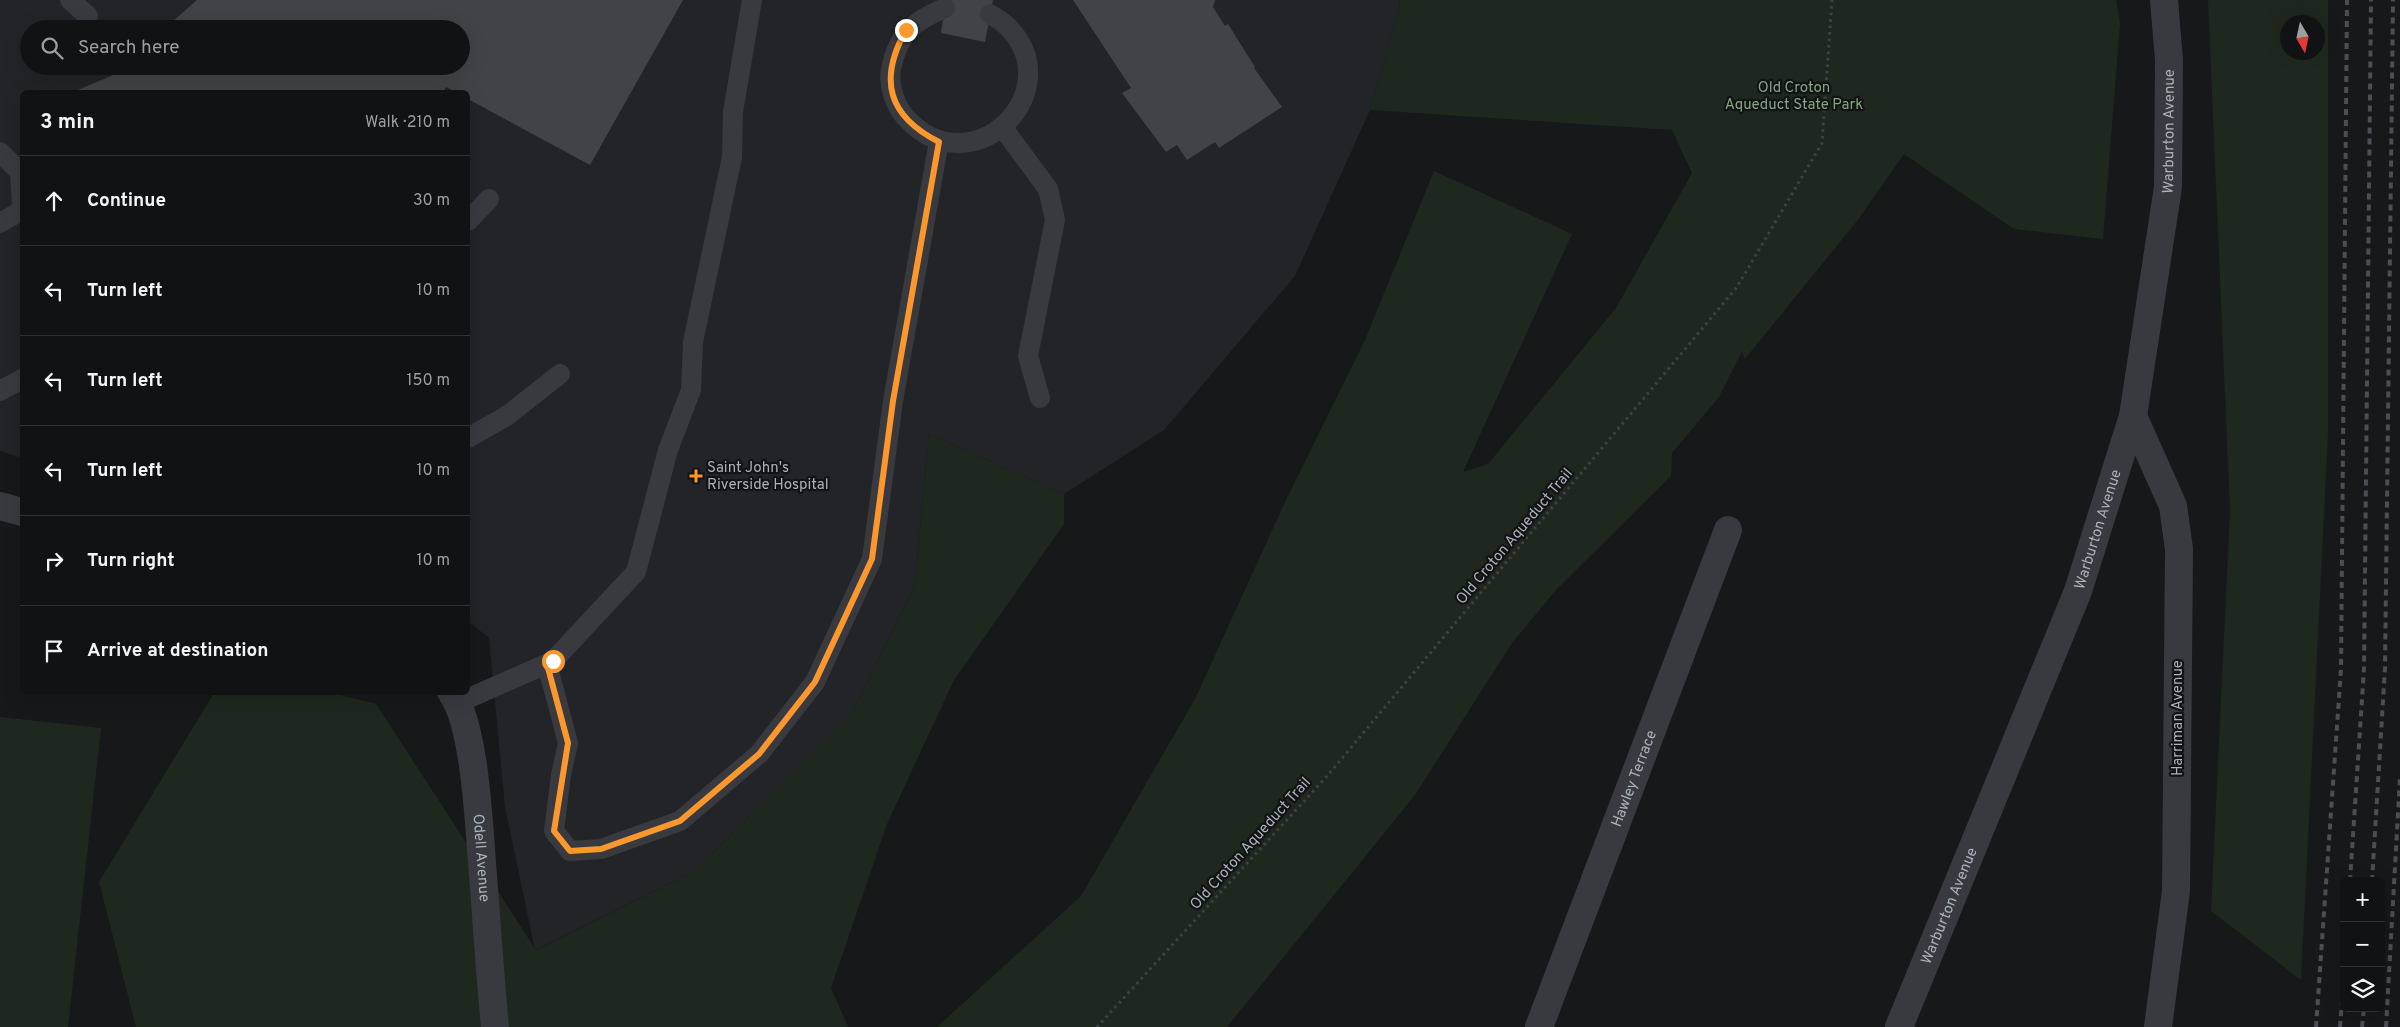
<!DOCTYPE html>
<meta charset="utf-8">
<style>
:root{--surface:#111214;--page:#1e2022;--text:#f1f3f6;--muted:#9c9ea0;--line:#303234}
body{margin:0;font-family:Overpass,sans-serif;background:var(--page);color:var(--text)}
.controls{position:absolute;right:15px;bottom:15px;display:grid;overflow:hidden;border-radius:8px;box-shadow:0 5px 20px #0002}
.controls button{width:45px;height:45px;display:grid;place-items:center;padding:0;border:0;border-bottom:1px solid var(--line);background:var(--surface);color:var(--text);font:25px sans-serif}
.compass{position:absolute;left:2280px;top:15px;width:45px;height:45px;border-radius:50%;background:var(--surface);box-shadow:0 5px 20px #0002;rotate:171deg}
.stop{position:absolute;width:15px;height:15px;margin:-11px;border:4px solid #fc972d;border-radius:50%;background:#fff}
.stop.end{background:#fc972d;border-color:#fff;box-shadow:0 1px 5px #0008}
.list{margin:0;padding:0;list-style:none}
h2{display:flex;justify-content:space-between;align-items:center;height:65px;margin:0;padding:0 20px;font-size:21px}
h2 small{font-size:16px;font-weight:400;color:var(--muted)}
.list li{display:grid;grid-template-columns:32px 1fr auto;gap:15px;align-items:center;box-sizing:border-box;height:90px;padding:0 20px;border-top:1px solid var(--line)}
.list b{display:block;font-size:19px;white-space:nowrap}
.list em{font-size:16px;font-style:normal;color:var(--muted)}
.icon{flex:none;width:28px;height:28px;fill:none;stroke:currentColor;stroke-width:2;stroke-linecap:round;stroke-linejoin:round}
.map{position:relative;flex:none;width:2400px;height:1027px;overflow:hidden}
.search{position:absolute;background:var(--surface);box-shadow:0 5px 20px #0002;left:20px;top:20px;width:450px;height:55px;display:flex;align-items:center;gap:12px;box-sizing:border-box;padding:0 18px;border-radius:28px;color:var(--muted);font-size:19px}
.panel{position:absolute;background:var(--surface);box-shadow:0 5px 20px #0002;left:20px;top:90px;width:450px;height:605px;border-radius:8px}
.map>svg:first-child{display:block}
.built{fill:#232427;fill-rule:evenodd}
.green{fill:#1f281f;fill-rule:evenodd}
.building{fill:#414347}
.lines{fill:none;stroke-linecap:round;stroke-linejoin:round}
.path{stroke:#3e4246;stroke-width:3;stroke-dasharray:2.5 4;stroke-linecap:butt}
.service{stroke:#383a3f;stroke-width:20}
.minor{stroke:#383a3f;stroke-width:28}
.tertiary{stroke:#383a3f;stroke-width:28}
.rail{stroke:#4b4f54;stroke-width:4;stroke-dasharray:6 5;stroke-linecap:butt}
.route{stroke:#fc972d;stroke-width:6}
.poi-dot{fill:#fc972d;stroke:#121315;stroke-width:2}
.labels{text-anchor:middle;stroke-width:4.5;stroke-linejoin:round;paint-order:stroke}
.park-label{font-size:15px;fill:#83a67f;stroke:#121315}
.street-label{font-size:15px;fill:#a9b1ba;stroke:#121315}
.poi-label{font-size:15px;fill:#a9b1ba;stroke:#121315;text-anchor:start}
</style>
<div class="map">
<svg width="2400" height="1027" viewBox="0 0 2400 1027">
<rect width="100%" height="100%" fill="#17181a"/>
<!-- built -->
<path class="built" d="M 0,0 L 1399,0 L 1400,7 L 1370,110 L 1295,276 L 1164,430 L 1064,494 L 929,434 L 915,585 L 853,712 L 695,871 L 535,950 L 505,807 L 489,638 L 468,621 L 468,92 L 22,92 L 22,458 L 0,451 ZM 29,29 L 461,29 L 461,66 L 29,66 Z"/>
<!-- green -->
<path class="green" d="M 1399,0 L 2116,0 L 2120,24 L 2103,239 L 2014,229 L 1904,154 L 1857,221 L 1745,359 L 1742,351 L 1719,397 L 1672,453 L 1671,476 L 1557,589 L 1512,643 L 1415,795 L 1227,1027 L 937,1027 L 1081,896 L 1195,699 L 1286,500 L 1365,340 L 1434,171 L 1572,234 L 1463,472 L 1488,464 L 1616,308 L 1692,173 L 1672,130 L 1370,110 L 1400,7 Z
M 2208,0 L 2328,0 L 2328,433 L 2301,980 L 2211,911 L 2230,511 ZM 2288,22 L 2318,22 L 2318,52 L 2288,52 Z
M 929,434 L 1064,494 L 1064,524 L 954,680 L 887,824 L 831,988 L 848,1027 L 136,1027 L 99,882 L 214,693 L 333,693 L 376,704 L 536,950 L 695,871 L 853,712 L 915,585 Z
M 0,717 L 101,728 L 68,1027 L 0,1027 Z"/>
<!-- building -->
<path class="building" d="M 197,0 L 683,0 L 590,165 L 468,99 L 468,92 L 456,92 L 446,87 L 443,92 L 73,92 L 111,76 L 122,66 L 461,66 L 461,29 L 164,29 Z
M 946,0 L 993,0 L 985,42 L 941,33 Z
M 1073,0 L 1215,0 L 1213,7 L 1225,26 L 1228,24 L 1255,67 L 1254,68 L 1282,107 L 1219,148 L 1215,142 L 1187,160 L 1177,145 L 1166,152 L 1122,93 L 1131,88 Z"/>
<g class="lines">
<!-- path -->
<path class="path" d="M 1097,1027 L 1328,775 L 1737,287 L 1822,143 L 1832,0"/>
<!-- service -->
<path class="service" d="M 70,0 L 88,16
M 945,8 C 913,21 898,34 891,69 C 888,87 896,109 909,121 C 975,187 1070,90 1008,27 C 1003,22 996,18 990,14
M 1003,128 L 1048,189 L 1055,220 L 1028,356 L 1040,398
M 0,152 L 20,172 L 22,205
M 468,221 L 489,199
M 0,223 L 22,210
M 0,391 L 22,379
M 468,438 L 508,415 L 560,374
M 547,664 L 568,743 L 561,775 L 554,831 L 570,851 L 601,849 L 680,821 L 759,754 L 815,682 L 872,559 L 893,401 L 939,141
M 457,700 L 469,698 L 553,661 L 636,572 L 668,450 L 691,390 L 693,342 L 732,157 L 733,112 L 752,0"/>
<!-- minor -->
<g class="minor">
<path d="M 2133,416 L 2173,506 L 2179,549 L 2176,891 L 2158,1027"/>
<path id="s1" d="M 1539,1027 L 1728,530"/>
</g>
<!-- tertiary -->
<g class="tertiary">
<path d="M 0,506 L 22,512"/>
<path id="s2" d="M 451,692 C 476,726 479,831 483,875 C 487,926 490,976 495,1027"/>
<path id="s3" d="M 1899,1027 L 2078,591 L 2133,416 L 2168,187 L 2169,60 L 2164,0"/>
</g>
<!-- rail -->
<path class="rail" d="M 2350,881 L 2364,669 L 2371,0
M 2372,881 L 2385,668 L 2393,0
M 2316,1027 L 2341,669 L 2347,0
M 2340,1027 L 2344,974
M 2362,1027 L 2364,1008
M 2386,1027 L 2400,778"/>
</g>
<g class="lines">
<!-- route -->
<path class="route" d="M 553,661 L 547,664 L 568,743 L 554,831 L 570,851 L 601,849 L 680,821 L 759,754 L 815,682 L 872,559 L 893,401 L 939,142 C 888,116 878,80 906,30"/>
</g>
<!-- markers -->
<path class="poi-dot" d="M693.5 468.5h5v5h5v5h-5v5h-5v-5h-5v-5h5z"/>
<g class="labels">
<!-- park labels -->
<g class="park-label">
<text x="1794" y="92">Old Croton<tspan x="1794" dy="17">Aqueduct State Park</tspan></text>
</g>
<!-- street labels -->
<g class="street-label">
<text dy="5" stroke="none"><textPath href="#s3" startOffset="942">Warburton Avenue</textPath></text>
<text dy="5" stroke="none"><textPath href="#s3" startOffset="536">Warburton Avenue</textPath></text>
<text transform="translate(1514 536) rotate(-50)" y="5">Old Croton Aqueduct Trail</text>
<text transform="translate(2177 718) rotate(-90)" y="5">Harriman Avenue</text>
<text dy="5" stroke="none"><textPath href="#s1" startOffset="266">Hawley Terrace</textPath></text>
<text transform="translate(1250 843) rotate(-48)" y="5">Old Croton Aqueduct Trail</text>
<text dy="5" stroke="none"><textPath href="#s2" startOffset="170">Odell Avenue</textPath></text>
<text dy="5" stroke="none"><textPath href="#s3" startOffset="131">Warburton Avenue</textPath></text>
</g>
<!-- poi labels -->
<g class="poi-label">
<text x="707" y="472">Saint John's<tspan x="707" dy="17">Riverside Hospital</tspan></text>
</g>
</g>
</svg>
<div class="controls">
<button>+</button>
<button>−</button>
<button><svg class="icon" aria-label="layers" viewBox="0 0 24 24"><path d="M12 4l9 5-9 5-9-5zM3 14l9 5 9-5"/></svg></button>
</div>
<svg class="compass" viewBox="-18 -18 36 36"><path d="M0-13l5 13h-10z" fill="#e53935"/><path d="M0 13l5-13h-10z" fill="#9c9ea0"/></svg>
<div class="stop" style="left:553px;top:661px"></div>
<div class="stop end" style="left:906px;top:30px"></div>
<div class="search"><svg class="icon" aria-label="search" viewBox="0 0 24 24"><circle cx="10" cy="10" r="6"/><path d="M15 15l6 6"/></svg>Search here</div>
<section class="panel">
<h2>3 min<small>Walk · 210 m</small></h2>
<ul class="list">
<li><svg class="icon" aria-label="ahead" viewBox="0 0 24 24"><path d="M12 20V5M6 11l6-6 6 6"/></svg><div><b>Continue</b></div><em>30 m</em></li>
<li><svg class="icon" aria-label="left" viewBox="0 0 24 24"><path d="M17 20v-9H6M10 6l-5 5 5 5"/></svg><div><b>Turn left</b></div><em>10 m</em></li>
<li><svg class="icon" aria-label="left" viewBox="0 0 24 24"><path d="M17 20v-9H6M10 6l-5 5 5 5"/></svg><div><b>Turn left</b></div><em>150 m</em></li>
<li><svg class="icon" aria-label="left" viewBox="0 0 24 24"><path d="M17 20v-9H6M10 6l-5 5 5 5"/></svg><div><b>Turn left</b></div><em>10 m</em></li>
<li><svg class="icon" aria-label="right" viewBox="0 0 24 24"><path d="M7 20v-9h11M14 6l5 5-5 5"/></svg><div><b>Turn right</b></div><em>10 m</em></li>
<li><svg class="icon" aria-label="arrive" viewBox="0 0 24 24"><path d="M6 21V4h12l-3 4 3 4H6"/></svg><div><b>Arrive at destination</b></div></li>
</ul>
</section>
</div>
